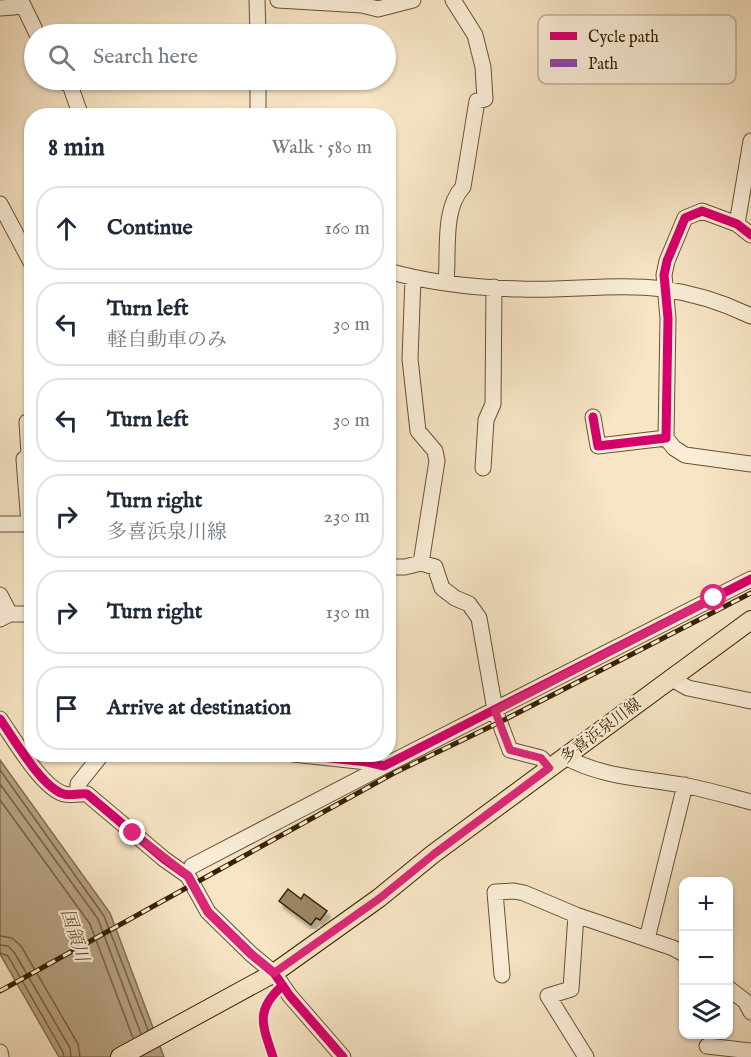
<!DOCTYPE html>
<meta charset="utf-8">
<style>
:root{--surface:#fff;--page:#f6f6f7;--text:#1f2937;--muted:#747a83;--line:#e0e1e3}
body{margin:0;font-family:"IM FELL English","Noto Serif JP",serif;background:var(--page);color:var(--text)}
.controls{position:absolute;right:18px;bottom:18px;display:grid;overflow:hidden;border-radius:12px;box-shadow:0 2px 4px #0004}
.controls button{width:54px;height:54px;display:grid;place-items:center;padding:0;border:0;border-bottom:2px solid var(--line);background:var(--surface);color:var(--text);font:30px sans-serif}
.stop{position:absolute;width:18px;height:18px;margin:-14px;border:4px solid #db2777;border-radius:50%;background:#fff}
.stop.end{background:#db2777;border-color:#fff;box-shadow:0 2px 6px #0008}
.list{margin:0;padding:0;list-style:none}
h2{display:flex;justify-content:space-between;align-items:center;height:78px;margin:0;padding:0 24px;font-size:26px}
h2 small{font-size:20px;font-weight:400;color:var(--muted)}
.list li{display:grid;grid-template-columns:39px 1fr auto;gap:18px;align-items:center;box-sizing:border-box;height:84px;margin:0 12px 12px;padding:0 12px;border:2px solid var(--line);border-radius:24px}
.list b{display:block;font-size:22px;white-space:nowrap}
.list p{margin:0;font-size:20px;white-space:nowrap;color:var(--muted)}
.list em{font-size:20px;font-style:normal;color:var(--muted)}
.icon{flex:none;width:33px;height:33px;fill:none;stroke:currentColor;stroke-width:2;stroke-linecap:round;stroke-linejoin:round}
.map{position:relative;flex:none;width:751px;height:1057px;overflow:hidden}
.search{position:absolute;background:var(--surface);box-shadow:0 2px 4px #0004;left:24px;top:24px;width:372px;height:66px;display:flex;align-items:center;gap:15px;box-sizing:border-box;padding:0 21px;border-radius:33px;color:var(--muted);font-size:22px}
.panel{position:absolute;background:var(--surface);box-shadow:0 2px 4px #0004;left:24px;top:108px;width:372px;height:654px;border-radius:24px}
.map>svg:first-child{display:block}
.water{fill:#b6a282;stroke:#836e4e;stroke-width:1.5}
.lines{fill:none;stroke-linecap:round;stroke-linejoin:round}
.shore{stroke:#766241;stroke-width:1.5}
.building{fill:#9b8766;stroke:#372100;stroke-width:1.5;filter:url(#shadow)}
.minor-casing{stroke:#675231;stroke-width:17}
.major-casing{stroke:#372100;stroke-width:20}
.minor{stroke:#faeed9;stroke-width:15}
.major{stroke:#f7e5c5;stroke-width:18}
.rail-casing{stroke:#372100;stroke-width:5}
.rail{stroke:#faeed9;stroke-width:3;stroke-dasharray:9;stroke-linecap:butt}
.quiet{stroke:#8e44ad;stroke-width:8;stroke-dasharray:15 8;stroke-linecap:butt}
.cycleway-casing{stroke:#faeed9;stroke-width:13}
.cycleway{stroke:#d6006c;stroke-width:9}
.route{stroke:#db2777;stroke-width:8}
.labels{text-anchor:middle;stroke-width:4.5;stroke-linejoin:round;paint-order:stroke}
.street-label{font-size:16px;fill:#372100;stroke:#faeed9}
.water-label{font-size:18px;font-style:italic;fill:#634e2e;stroke:#faeed9}
.key{fill:#faeed9;stroke:#c0b098;stroke-width:1.5}
.key-label{font-size:16px;fill:#372100}
</style>
<div class="map">
<svg width="751" height="1057" viewBox="0 0 751 1057">
<defs>
<filter id="shadow"><feDropShadow dx="3.5" dy="6" stdDeviation="1.5" flood-color="#0004"/></filter>
</defs>
<rect width="100%" height="100%" fill="#f7e5c5"/>
<filter id="stains"><feTurbulence type="fractalNoise" baseFrequency=".00333" numOctaves="4"/><feColorMatrix values="0 0 0 0 .2 0 0 0 0 .09 0 0 0 0 .02 0 0 0 .5 -.17"/></filter>
<radialGradient id="worn" r=".72"><stop offset=".6" stop-color="#630" stop-opacity="0"/><stop offset="1" stop-color="#630" stop-opacity=".3"/></radialGradient>
<!-- water -->
<path class="water" d="M 0,760 L 110,913 L 164,1057 L 59,1057 L 0,954 Z"/>
<g class="lines">
<!-- shore -->
<path class="shore" d="M 0,770 L 104,916 L 148,1030
M 0,784 L 98,919 L 141,1034
M 0,800 L 90,924 L 133,1038
M 0,936 L 12,938 L 21,946 L 78,1044 L 80,1057
M 0,945 L 8,946 L 14,952 L 70,1048 L 71,1057
M 0,953 L 8,956 L 63,1052 L 64,1057"/>
</g>
<!-- building -->
<path class="building" d="M 288,889 L 301,899 L 304,894 L 327,911 L 320,920 L 316,918 L 311,925 L 279,901 Z"/>
<g class="lines">
<defs>
<path id="minor" d="M 257,0 L 258,34
M 278,0 L 362,5 L 378,9 L 413,0
M 0,8 L 14,7 L 23,5 L 37,34
M 59,80 L 70,85 L 81,116
M 258,80 L 258,116
M 0,204 L 32,264
M 737,224 L 751,141
M 388,271 C 430,283 477,288 520,289 C 568,291 616,283 663,289 C 693,293 724,303 751,316
M 413,278 L 410,359 L 418,431 L 435,451 L 437,461 L 421,563
M 446,282 C 449,253 442,209 463,187 L 477,101 L 485,99 L 483,67 L 475,35 L 453,0
M 593,417 L 598,446 L 666,438 L 668,318 L 664,275 L 667,261 L 685,218 L 702,211 L 737,224 L 751,235
M 666,438 L 674,448 L 685,455 L 751,464
M 483,468 L 486,420 L 493,404 L 494,287
M 0,524 L 29,524 L 24,459 L 29,455 L 27,422
M 388,567 L 405,567 L 421,563 L 435,567 L 442,588 L 455,598 L 469,604 L 479,618 L 495,710 L 510,750 L 541,758 L 549,767
M 0,595 L 10,614
M 0,619 L 10,614 L 32,614
M 670,678 L 688,688 L 751,701
M 0,719 C 14,739 42,788 64,794 C 70,796 79,793 87,794 L 164,859 L 188,876 L 208,912 L 251,954 L 274,973 L 290,996 L 343,1057
M 293,754 L 367,762 L 384,766 L 751,579
M 564,756 C 599,777 643,778 682,785 C 705,789 728,796 751,802
M 78,793 L 78,784 L 102,754
M 192,866 L 384,766
M 576,915 L 571,989 L 548,996 L 586,1057
M 647,939 L 685,785
M 502,975 L 495,892 L 514,891 L 524,893 L 576,915 L 673,948 L 684,954
M 728,988 L 745,1001 L 751,1012
M 707,1046 L 751,1051
M 0,1052 L 1,1057"/>
<path id="major" d="M 120,1057 L 274,973 L 379,898 L 433,854 L 751,620"/>
</defs>
<!-- minor casing -->
<use href="#minor" class="minor-casing"/>
<!-- major casing -->
<use href="#major" class="major-casing"/>
<!-- minor -->
<use href="#minor" class="minor"/>
<!-- major -->
<use href="#major" class="major"/>
<defs>
<path id="rail" d="M 0,991 L 394,773 L 500,722 L 751,593"/>
</defs>
<!-- rail casing -->
<use href="#rail" class="rail-casing"/>
<!-- rail -->
<use href="#rail" class="rail"/>
<!-- quiet -->
<path class="quiet" d="M 29,524 L 32,526"/>
<defs>
<path id="cycleway" d="M 593,417 L 598,446 L 666,438 L 668,318 L 664,275 L 667,261 L 685,218 L 702,211 L 737,224 L 751,235
M 0,719 C 14,739 42,788 64,794 C 70,796 79,793 87,794 L 164,859 L 188,876 L 208,912 L 251,954 L 274,973 L 290,996 L 343,1057
M 293,754 L 367,762 L 384,766 L 751,579
M 273,1057 C 263,1026 254,1011 282,986"/>
</defs>
<!-- cycleway casing -->
<use href="#cycleway" class="cycleway-casing"/>
<!-- cycleway -->
<use href="#cycleway" class="cycleway"/>
</g>
<g class="lines">
<!-- route -->
<path class="route" d="M 133,833 L 188,876 L 208,912 L 251,954 L 274,973 L 380,898 L 434,854 L 549,768 L 541,758 L 510,750 L 495,711 L 714,598"/>
</g>
<g class="labels">
<!-- street labels -->
<g class="street-label">
<text transform="translate(600 730) rotate(-37)" y="6">多喜浜泉川線</text>
</g>
<!-- water labels -->
<g class="water-label">
<text transform="translate(75 935) rotate(73)" y="6">国領川</text>
</g>
</g>
<!-- legend -->
<rect x="538" y="15" width="198" height="69" rx="9" class="key"/>
<rect x="550" y="32" width="27" height="8" fill="#d6006c"/>
<rect x="550" y="59" width="27" height="8" fill="#8e44ad"/>
<g class="key-label">
<text x="588" y="42">Cycle path</text>
<text x="588" y="69">Path</text>
</g>
<rect width="100%" height="100%" filter="url(#stains)"/>
<rect width="100%" height="100%" fill="url(#worn)"/>
</svg>
<div class="controls">
<button>+</button>
<button>−</button>
<button><svg class="icon" aria-label="layers" viewBox="0 0 24 24"><path d="M12 4l9 5-9 5-9-5zM3 14l9 5 9-5"/></svg></button>
</div>
<div class="stop" style="left:714px;top:598px"></div>
<div class="stop end" style="left:133px;top:833px"></div>
<div class="search"><svg class="icon" aria-label="search" viewBox="0 0 24 24"><circle cx="10" cy="10" r="6"/><path d="M15 15l6 6"/></svg>Search here</div>
<section class="panel">
<h2>8 min<small>Walk · 580 m</small></h2>
<ul class="list">
<li><svg class="icon" aria-label="ahead" viewBox="0 0 24 24"><path d="M12 20V5M6 11l6-6 6 6"/></svg><div><b>Continue</b></div><em>160 m</em></li>
<li><svg class="icon" aria-label="left" viewBox="0 0 24 24"><path d="M17 20v-9H6M10 6l-5 5 5 5"/></svg><div><b>Turn left</b><p>軽自動車のみ</p></div><em>30 m</em></li>
<li><svg class="icon" aria-label="left" viewBox="0 0 24 24"><path d="M17 20v-9H6M10 6l-5 5 5 5"/></svg><div><b>Turn left</b></div><em>30 m</em></li>
<li><svg class="icon" aria-label="right" viewBox="0 0 24 24"><path d="M7 20v-9h11M14 6l5 5-5 5"/></svg><div><b>Turn right</b><p>多喜浜泉川線</p></div><em>230 m</em></li>
<li><svg class="icon" aria-label="right" viewBox="0 0 24 24"><path d="M7 20v-9h11M14 6l5 5-5 5"/></svg><div><b>Turn right</b></div><em>130 m</em></li>
<li><svg class="icon" aria-label="arrive" viewBox="0 0 24 24"><path d="M6 21V4h12l-3 4 3 4H6"/></svg><div><b>Arrive at destination</b></div></li>
</ul>
</section>
</div>
